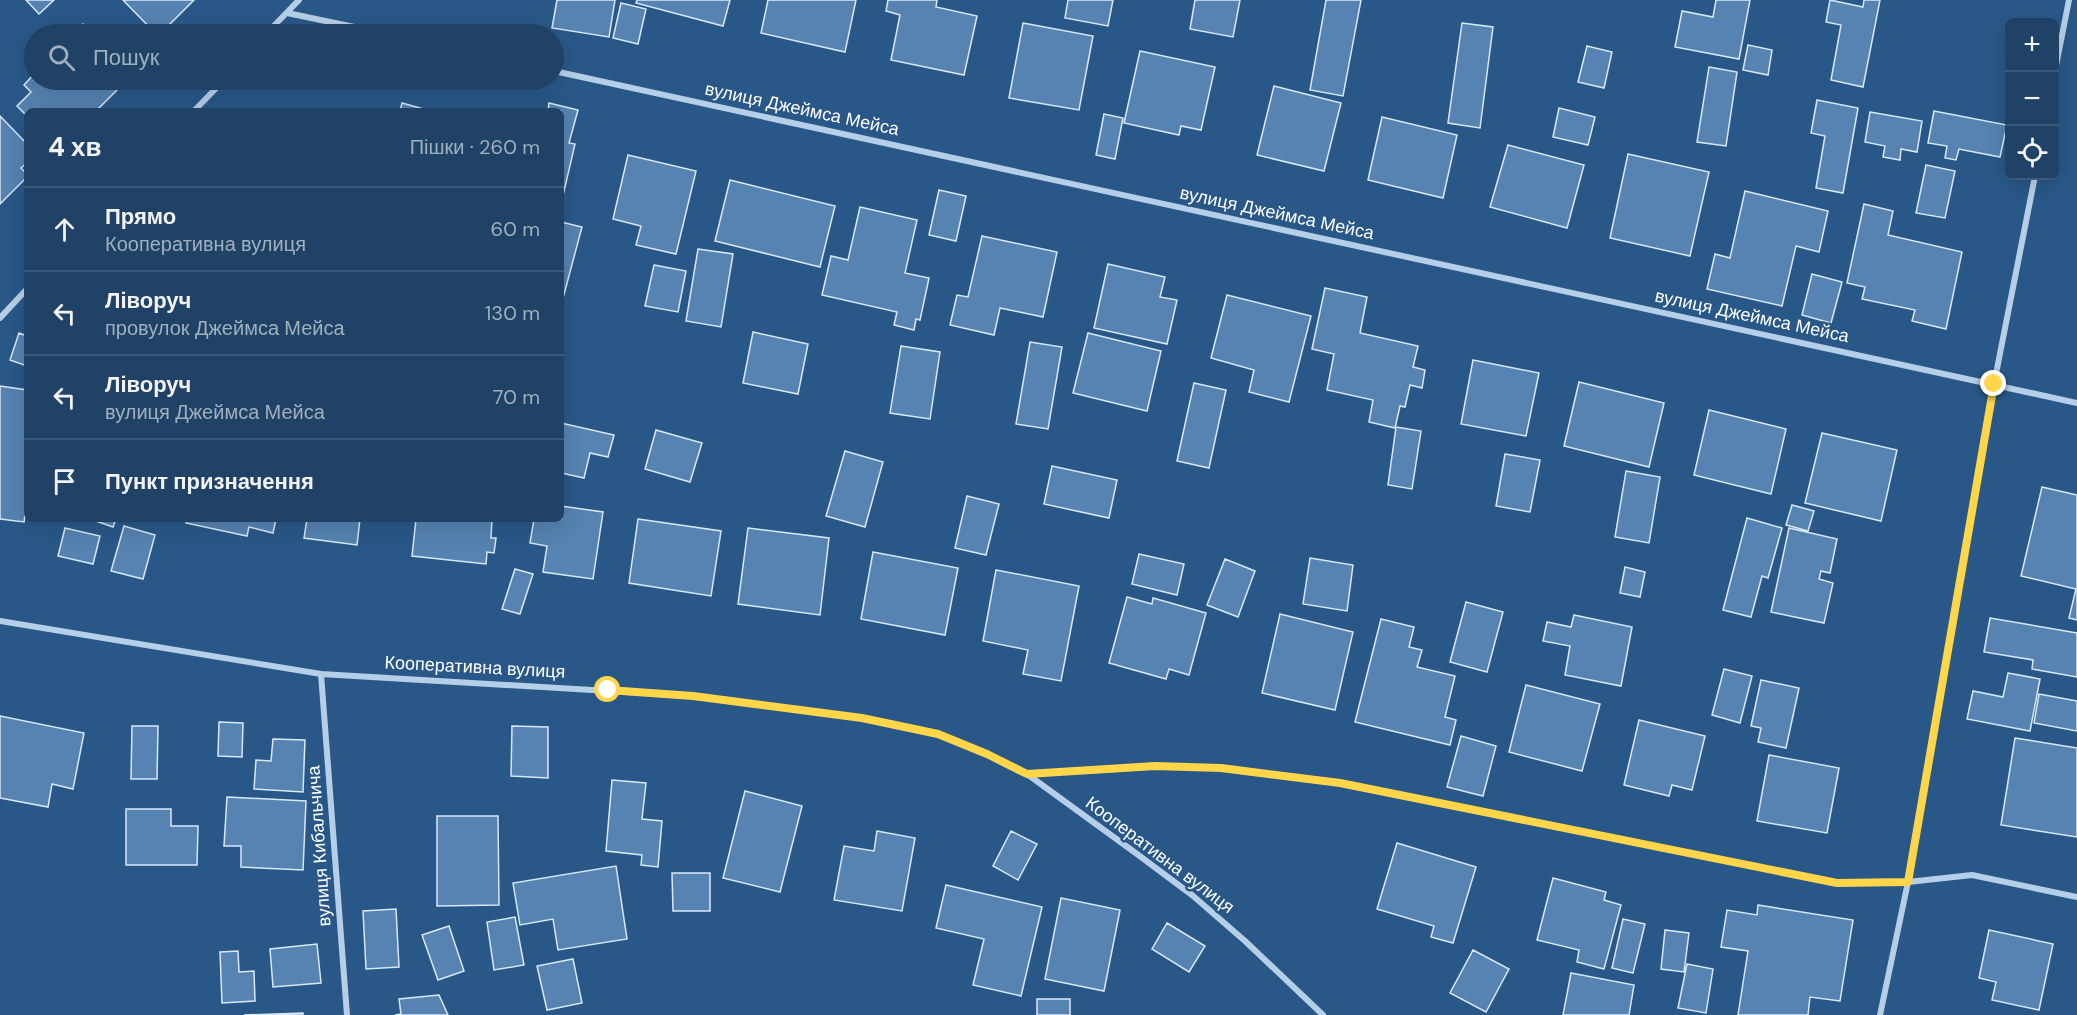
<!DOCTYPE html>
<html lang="uk">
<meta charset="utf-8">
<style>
:root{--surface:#1f4266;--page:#2c4d6f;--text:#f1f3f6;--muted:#a1b0bf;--line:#3c5b7a}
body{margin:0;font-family:"DM Sans",sans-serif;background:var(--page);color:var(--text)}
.controls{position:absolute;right:18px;top:18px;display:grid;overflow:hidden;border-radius:9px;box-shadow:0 6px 24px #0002}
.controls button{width:54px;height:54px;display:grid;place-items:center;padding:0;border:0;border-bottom:2px solid var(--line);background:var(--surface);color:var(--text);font:30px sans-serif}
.stop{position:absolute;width:18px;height:18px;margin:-14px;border:4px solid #ffd54a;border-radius:50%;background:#fff}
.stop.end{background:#ffd54a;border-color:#fff;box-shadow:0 2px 6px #0008}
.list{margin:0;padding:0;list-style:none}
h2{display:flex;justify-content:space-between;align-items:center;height:78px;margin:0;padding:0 24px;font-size:26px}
h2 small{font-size:20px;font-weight:400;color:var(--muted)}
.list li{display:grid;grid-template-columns:39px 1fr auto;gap:18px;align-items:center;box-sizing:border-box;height:84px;padding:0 24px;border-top:2px solid var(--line)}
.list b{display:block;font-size:22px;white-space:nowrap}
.list p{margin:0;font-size:20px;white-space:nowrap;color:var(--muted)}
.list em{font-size:20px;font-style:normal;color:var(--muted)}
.icon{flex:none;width:33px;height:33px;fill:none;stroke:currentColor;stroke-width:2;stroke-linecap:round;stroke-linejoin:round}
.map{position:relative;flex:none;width:2077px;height:1015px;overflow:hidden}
.search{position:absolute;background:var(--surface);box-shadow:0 6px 24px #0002;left:24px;top:24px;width:540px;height:66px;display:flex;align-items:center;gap:15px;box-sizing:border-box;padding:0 21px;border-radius:33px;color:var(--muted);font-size:22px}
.panel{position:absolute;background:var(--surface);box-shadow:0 6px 24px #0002;left:24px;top:108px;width:540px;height:414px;border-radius:9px}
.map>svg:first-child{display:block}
.building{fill:#5683b1;stroke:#d9e8f7;stroke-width:1.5}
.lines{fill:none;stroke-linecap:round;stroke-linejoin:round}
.street{stroke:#b6cfe8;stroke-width:6}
.route{stroke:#ffd54a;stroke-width:8}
.labels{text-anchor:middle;stroke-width:5;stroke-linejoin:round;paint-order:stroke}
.street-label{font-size:18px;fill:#fff;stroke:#295888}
</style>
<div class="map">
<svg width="2077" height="1015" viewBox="0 0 2077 1015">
<rect width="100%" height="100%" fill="#295888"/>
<!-- building -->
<path class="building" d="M 26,0 L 54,0 L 39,14 Z
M 123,0 L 194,0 L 160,34 L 156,34 Z
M 557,0 L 615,0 L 609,37 L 552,28 Z
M 637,0 L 730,0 L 723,26 L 636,3 Z
M 768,0 L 856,0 L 845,52 L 761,33 Z
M 888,0 L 937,0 L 936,7 L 977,16 L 964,75 L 891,60 L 900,15 L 886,11 Z
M 1068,0 L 1113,0 L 1108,26 L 1065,18 Z
M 1195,0 L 1240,0 L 1233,37 L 1190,29 Z
M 1326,0 L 1361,0 L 1343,96 L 1310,90 Z
M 1716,0 L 1750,0 L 1739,59 L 1675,47 L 1682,11 L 1713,17 Z
M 1830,0 L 1863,7 L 1864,0 L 1880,0 L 1863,87 L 1831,80 L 1841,25 L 1826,22 Z
M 621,3 L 646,9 L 638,44 L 613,38 Z
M 1023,23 L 1093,36 L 1079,110 L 1009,98 Z
M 1462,23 L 1493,27 L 1480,128 L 1448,123 Z
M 83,24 L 94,34 L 73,34 Z
M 1748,45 L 1772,50 L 1768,75 L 1743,70 Z
M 1587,46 L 1612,52 L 1604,88 L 1578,82 Z
M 1140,51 L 1215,67 L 1201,130 L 1181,126 L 1179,135 L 1124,123 Z
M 1709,67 L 1737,72 L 1726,146 L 1697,142 Z
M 34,74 L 34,80 L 127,80 L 96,111 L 27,111 L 27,116 L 17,106 L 31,92 L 24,85 Z
M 1274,86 L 1341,103 L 1324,171 L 1257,155 Z
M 1817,100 L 1858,108 L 1843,193 L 1816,188 L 1825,136 L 1811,133 Z
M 402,103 L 431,111 L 400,111 Z
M 549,103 L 578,110 L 569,143 L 575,144 L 561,204 L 561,111 L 548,111 Z
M 1559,108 L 1595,117 L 1588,145 L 1553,137 Z
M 1934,111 L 2007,125 L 2000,157 L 1959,149 L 1956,160 L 1945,158 L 1947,146 L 1928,143 Z
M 1870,112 L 1922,121 L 1917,152 L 1901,149 L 1900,160 L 1883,157 L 1885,146 L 1865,142 Z
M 1104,114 L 1123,118 L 1115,159 L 1096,155 Z
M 0,116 L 27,144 L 27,163 L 21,168 L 27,174 L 27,177 L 0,204 Z
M 1382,117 L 1457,135 L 1443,198 L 1368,180 Z
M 1508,145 L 1584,165 L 1567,228 L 1490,207 Z
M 1628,154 L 1709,172 L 1690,256 L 1610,238 Z
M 628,155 L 696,171 L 676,254 L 636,245 L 641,226 L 613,219 Z
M 1926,165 L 1955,171 L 1945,218 L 1916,213 Z
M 730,180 L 835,206 L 820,267 L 715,241 Z
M 939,190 L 966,196 L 956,241 L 929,235 Z
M 1745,191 L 1828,211 L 1819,252 L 1796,246 L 1782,306 L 1707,289 L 1715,254 L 1730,258 Z
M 1864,204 L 1893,211 L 1888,235 L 1962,252 L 1946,329 L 1912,321 L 1915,310 L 1862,299 L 1865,287 L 1847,283 Z
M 860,207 L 917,220 L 905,273 L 929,278 L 920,320 L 916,319 L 914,330 L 894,325 L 897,312 L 822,295 L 831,256 L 848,260 Z
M 561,222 L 582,227 L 562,302 L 561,302 Z
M 982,236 L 1057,252 L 1043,317 L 1000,308 L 994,335 L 950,325 L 957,295 L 968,297 Z
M 698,249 L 733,254 L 721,327 L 686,321 Z
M 1108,264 L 1165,277 L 1160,297 L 1177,300 L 1167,344 L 1094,328 Z
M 654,265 L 686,271 L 678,312 L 645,306 Z
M 1812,274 L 1842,282 L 1831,323 L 1802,315 Z
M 1325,288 L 1367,297 L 1360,333 L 1418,346 L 1413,367 L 1425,370 L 1422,388 L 1410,385 L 1405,407 L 1400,406 L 1395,428 L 1369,422 L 1373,400 L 1327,390 L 1334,354 L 1312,349 Z
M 1227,295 L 1311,316 L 1289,402 L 1249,392 L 1254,370 L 1211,358 Z
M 753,332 L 808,344 L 798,394 L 743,383 Z
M 19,333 L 27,336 L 27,366 L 10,360 Z
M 1088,333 L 1161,351 L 1147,411 L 1073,393 Z
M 1030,342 L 1062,347 L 1048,429 L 1016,424 Z
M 901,346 L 940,352 L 930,419 L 890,413 Z
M 1473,360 L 1539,373 L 1526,436 L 1461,424 Z
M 1579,382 L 1664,403 L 1649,467 L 1564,446 Z
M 1194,383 L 1226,390 L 1209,468 L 1177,461 Z
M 0,386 L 27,390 L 27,500 L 24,522 L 0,519 Z
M 1709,410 L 1786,429 L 1771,494 L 1694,475 Z
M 561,423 L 614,435 L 608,457 L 590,453 L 584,478 L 561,473 Z
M 1396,427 L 1421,431 L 1412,489 L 1388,485 Z
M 656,430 L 702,443 L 690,482 L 645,469 Z
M 1822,433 L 1897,450 L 1881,521 L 1805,503 Z
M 845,451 L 883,462 L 865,527 L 826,516 Z
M 1505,454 L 1540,460 L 1530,512 L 1496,506 Z
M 1052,466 L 1117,480 L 1109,518 L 1044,504 Z
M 1626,471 L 1660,477 L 1649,543 L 1615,537 Z
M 2042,487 L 2077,495 L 2077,620 L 2069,618 L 2076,589 L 2021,576 Z
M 967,496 L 999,504 L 986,555 L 955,548 Z
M 1792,505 L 1814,511 L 1808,531 L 1786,525 Z
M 561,506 L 603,512 L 593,579 L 543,572 L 547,546 L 530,543 L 534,519 L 561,519 Z
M 1747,518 L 1782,528 L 1768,578 L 1762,576 L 1751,617 L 1723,610 Z
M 90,519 L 116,519 L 113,527 Z
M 187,519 L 276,519 L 273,533 L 249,527 L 247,536 L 186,523 Z
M 307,519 L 360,519 L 357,545 L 304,538 Z
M 416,519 L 492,519 L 491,538 L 496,538 L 494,553 L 487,552 L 486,564 L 412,556 Z
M 638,519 L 721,531 L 711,596 L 629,583 Z
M 124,526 L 155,535 L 143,579 L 111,571 Z
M 65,528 L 100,536 L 93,564 L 58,556 Z
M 748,528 L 829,538 L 820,615 L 738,604 Z
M 1789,528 L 1837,539 L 1830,573 L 1821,571 L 1819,579 L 1833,583 L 1824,623 L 1771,612 Z
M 873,552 L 958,568 L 945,635 L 861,619 Z
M 1139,554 L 1184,564 L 1177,595 L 1132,584 Z
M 1310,558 L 1353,565 L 1347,611 L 1303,604 Z
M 1225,559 L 1255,571 L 1238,617 L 1207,605 Z
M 1625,567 L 1645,572 L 1640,597 L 1620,593 Z
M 515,569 L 533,574 L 520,614 L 502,609 Z
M 996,570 L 1079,586 L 1061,681 L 1023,674 L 1028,650 L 983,641 Z
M 1127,597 L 1152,604 L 1153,598 L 1206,613 L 1189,675 L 1169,669 L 1166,679 L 1109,663 Z
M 1466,602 L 1503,612 L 1487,672 L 1450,662 Z
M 1280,614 L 1353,632 L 1335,710 L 1262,693 Z
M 1574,615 L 1632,627 L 1621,686 L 1565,675 L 1570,646 L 1543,641 L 1547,622 L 1571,627 Z
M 1990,618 L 2077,633 L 2077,677 L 2032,669 L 2033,660 L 1984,652 Z
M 1381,619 L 1414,627 L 1409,647 L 1422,650 L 1417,667 L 1455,676 L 1445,717 L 1456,720 L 1450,745 L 1355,722 Z
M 1724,669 L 1752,676 L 1740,723 L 1712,715 Z
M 2008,673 L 2040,679 L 2030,731 L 1967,719 L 1973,691 L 2003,697 Z
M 1761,680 L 1799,688 L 1786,748 L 1758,742 L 1761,728 L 1751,726 Z
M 1526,685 L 1600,704 L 1582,771 L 1509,752 Z
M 2039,694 L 2077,701 L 2077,731 L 2034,723 Z
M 0,716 L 84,733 L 73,789 L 52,784 L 48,807 L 0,798 Z
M 1639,720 L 1705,736 L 1692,790 L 1672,785 L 1669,796 L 1624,785 Z
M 219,722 L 243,723 L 242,757 L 218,756 Z
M 132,726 L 158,726 L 157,779 L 131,779 Z
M 512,726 L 548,727 L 548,778 L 511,776 Z
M 1461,736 L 1496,746 L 1483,796 L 1447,787 Z
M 2015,738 L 2077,748 L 2077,837 L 2001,825 Z
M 273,739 L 305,740 L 303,792 L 254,789 L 256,760 L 271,761 Z
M 1769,755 L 1839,768 L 1827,833 L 1757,821 Z
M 612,780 L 646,783 L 642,819 L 662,821 L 658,867 L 641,865 L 642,855 L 606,851 Z
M 745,791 L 802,806 L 780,892 L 723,878 Z
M 227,797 L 306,801 L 303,870 L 241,867 L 241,846 L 224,846 Z
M 126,809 L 171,809 L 171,826 L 198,826 L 197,865 L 126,865 Z
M 437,816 L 498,816 L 499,905 L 437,906 Z
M 877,831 L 915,838 L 902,911 L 834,900 L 844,846 L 874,851 Z
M 1011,831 L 1037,844 L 1018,880 L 993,866 Z
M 1397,843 L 1476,867 L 1453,943 L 1431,937 L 1434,926 L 1377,909 Z
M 616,866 L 627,939 L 558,950 L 553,919 L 520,925 L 513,883 Z
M 672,873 L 710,873 L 710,911 L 673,911 Z
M 1553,878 L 1606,892 L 1604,900 L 1621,905 L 1604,969 L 1577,962 L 1579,950 L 1537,940 Z
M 946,885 L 1042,907 L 1021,996 L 973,985 L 984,939 L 936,928 Z
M 1061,898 L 1120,910 L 1104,991 L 1045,979 Z
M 1758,905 L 1853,920 L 1840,1001 L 1810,997 L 1808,1015 L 1738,1015 L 1748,951 L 1721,947 L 1727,910 L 1757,915 Z
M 396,909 L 399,967 L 366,969 L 363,911 Z
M 515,917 L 524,965 L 494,970 L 487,922 Z
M 1623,919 L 1645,924 L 1633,973 L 1612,968 Z
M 1167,923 L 1205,946 L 1189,972 L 1152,949 Z
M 449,926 L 464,971 L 438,980 L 422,935 Z
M 1665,930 L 1689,933 L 1684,972 L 1661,969 Z
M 1989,930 L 2053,944 L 2039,1010 L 1992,1000 L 1996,982 L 1979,978 Z
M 317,944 L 321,983 L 273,987 L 270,949 Z
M 1473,950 L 1509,969 L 1486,1012 L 1450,993 Z
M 238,951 L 239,972 L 254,971 L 255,1001 L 222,1003 L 220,952 Z
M 573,959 L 582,1003 L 547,1010 L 537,966 Z
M 1687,964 L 1713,969 L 1706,1013 L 1678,1008 Z
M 1571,973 L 1634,985 L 1629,1015 L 1563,1015 Z
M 439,995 L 448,1015 L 395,1015 L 401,1014 L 399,999 Z
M 1037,999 L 1070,999 L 1070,1015 L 1037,1015 Z
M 303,1013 L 303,1015 L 244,1015 Z"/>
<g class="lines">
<!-- street -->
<path class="street" d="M 287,13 L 388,34
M 266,34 L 299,0
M 554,71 L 2077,403
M 2054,76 L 2069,0
M 194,111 L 224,80
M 0,318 L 27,289
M 0,621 L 321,674 L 693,696 L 862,718 L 938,734 L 987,754 L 1027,774 L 1137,854 L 1192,895 L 1245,941 L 1323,1015
M 321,674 L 347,1015
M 1028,774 L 1155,766 L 1221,768 L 1285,776 L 1340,783 L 1837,883 L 1908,882 L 1972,875 L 2077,897
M 1880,1015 L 1908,882 L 1994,384 L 2035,176"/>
</g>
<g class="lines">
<!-- route -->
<path class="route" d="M 608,690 L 693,696 L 862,718 L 938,734 L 987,754 L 1027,774 L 1155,766 L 1221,768 L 1340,783 L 1837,883 L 1908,882 L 1994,384"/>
</g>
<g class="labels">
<!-- street labels -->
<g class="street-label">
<text transform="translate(802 109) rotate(12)" y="6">вулиця Джеймса Мейса</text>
<text transform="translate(1277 213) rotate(12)" y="6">вулиця Джеймса Мейса</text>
<text transform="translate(1752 316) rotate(12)" y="6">вулиця Джеймса Мейса</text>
<text transform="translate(475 667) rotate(3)" y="6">Кооперативна вулиця</text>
<text transform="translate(319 846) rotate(-94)" y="6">вулиця Кибальчича</text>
<text transform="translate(1160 855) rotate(37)" y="6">Кооперативна вулиця</text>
</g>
</g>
</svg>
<div class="controls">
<button>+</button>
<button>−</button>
<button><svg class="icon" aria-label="locate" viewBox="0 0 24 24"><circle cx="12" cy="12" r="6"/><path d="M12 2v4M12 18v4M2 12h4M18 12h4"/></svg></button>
</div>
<div class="stop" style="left:608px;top:690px"></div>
<div class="stop end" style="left:1994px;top:384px"></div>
<div class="search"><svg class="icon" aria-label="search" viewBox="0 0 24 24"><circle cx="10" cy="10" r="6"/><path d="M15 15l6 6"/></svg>Пошук</div>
<section class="panel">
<h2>4 хв<small>Пішки · 260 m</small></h2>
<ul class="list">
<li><svg class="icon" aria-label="ahead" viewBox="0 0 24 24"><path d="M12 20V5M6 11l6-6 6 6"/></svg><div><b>Прямо</b><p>Кооперативна вулиця</p></div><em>60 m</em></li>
<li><svg class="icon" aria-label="left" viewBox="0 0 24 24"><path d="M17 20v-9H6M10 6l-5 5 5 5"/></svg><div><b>Ліворуч</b><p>провулок Джеймса Мейса</p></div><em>130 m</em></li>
<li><svg class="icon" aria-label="left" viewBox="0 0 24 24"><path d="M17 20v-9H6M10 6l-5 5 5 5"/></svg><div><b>Ліворуч</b><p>вулиця Джеймса Мейса</p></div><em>70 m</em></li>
<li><svg class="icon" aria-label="arrive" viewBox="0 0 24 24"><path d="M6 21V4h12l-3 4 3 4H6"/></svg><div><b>Пункт призначення</b></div></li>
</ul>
</section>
</div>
